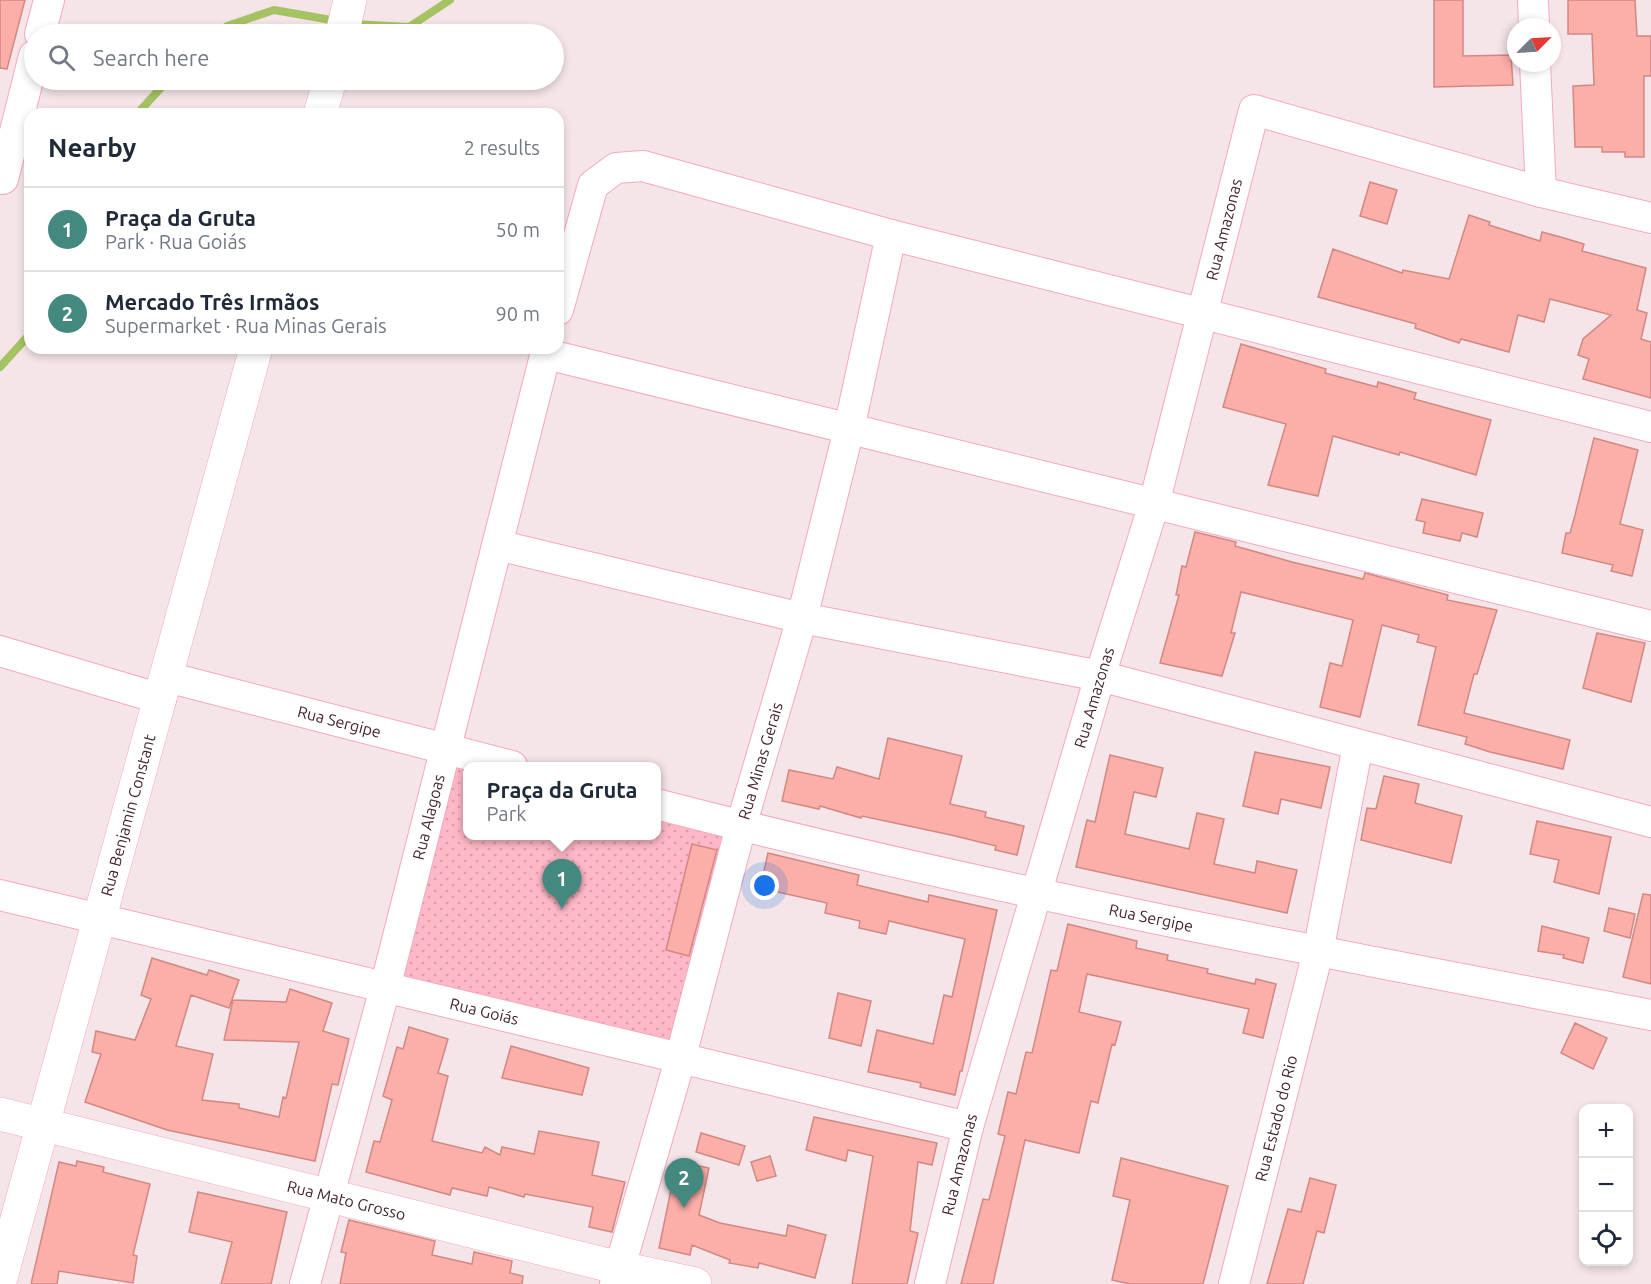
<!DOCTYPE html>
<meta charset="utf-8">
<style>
:root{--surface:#fff;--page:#f6f6f7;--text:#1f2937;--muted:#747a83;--line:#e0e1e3;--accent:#43897f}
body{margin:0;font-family:Ubuntu,sans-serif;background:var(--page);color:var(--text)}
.controls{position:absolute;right:18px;bottom:18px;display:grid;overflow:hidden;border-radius:12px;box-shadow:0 3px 9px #0003}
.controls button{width:54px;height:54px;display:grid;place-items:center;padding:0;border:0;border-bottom:2px solid var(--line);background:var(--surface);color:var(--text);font:30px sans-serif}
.compass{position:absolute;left:1507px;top:18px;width:54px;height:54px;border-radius:50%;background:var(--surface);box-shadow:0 3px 9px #0003;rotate:66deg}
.you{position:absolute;left:765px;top:886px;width:21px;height:21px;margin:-15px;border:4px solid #fff;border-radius:50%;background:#1a73e8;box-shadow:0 0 0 9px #1a73e833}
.badge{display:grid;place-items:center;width:39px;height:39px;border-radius:50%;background:var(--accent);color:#fff;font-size:20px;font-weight:700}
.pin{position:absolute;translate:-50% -50px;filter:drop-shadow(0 2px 3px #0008)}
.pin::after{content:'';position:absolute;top:32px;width:21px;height:18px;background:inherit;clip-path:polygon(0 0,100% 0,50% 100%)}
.popup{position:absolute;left:463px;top:762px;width:198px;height:78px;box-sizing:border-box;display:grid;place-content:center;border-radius:12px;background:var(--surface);filter:drop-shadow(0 2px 4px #0005);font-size:20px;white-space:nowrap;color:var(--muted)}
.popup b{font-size:22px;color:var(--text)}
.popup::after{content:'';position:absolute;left:50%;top:100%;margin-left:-12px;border:12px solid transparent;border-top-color:var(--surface)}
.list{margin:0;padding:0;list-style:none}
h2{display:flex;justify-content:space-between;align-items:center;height:78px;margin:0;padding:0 24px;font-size:26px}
h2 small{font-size:20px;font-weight:400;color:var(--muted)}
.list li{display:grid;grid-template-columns:39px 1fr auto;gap:18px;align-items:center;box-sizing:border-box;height:84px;padding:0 24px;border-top:2px solid var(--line)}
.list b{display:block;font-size:22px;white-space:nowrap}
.list p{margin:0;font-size:20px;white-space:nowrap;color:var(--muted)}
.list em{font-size:20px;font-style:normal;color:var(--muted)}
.icon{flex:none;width:33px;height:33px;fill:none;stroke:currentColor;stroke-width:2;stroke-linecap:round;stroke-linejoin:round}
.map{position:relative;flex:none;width:1651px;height:1284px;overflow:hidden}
.search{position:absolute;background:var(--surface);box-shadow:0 3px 9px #0003;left:24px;top:24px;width:540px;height:66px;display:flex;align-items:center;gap:15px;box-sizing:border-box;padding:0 21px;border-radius:33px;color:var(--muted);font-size:22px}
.panel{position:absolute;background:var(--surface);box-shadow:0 3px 9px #0003;left:24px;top:108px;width:540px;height:246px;border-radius:18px}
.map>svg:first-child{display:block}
.park{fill:url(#park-dots)}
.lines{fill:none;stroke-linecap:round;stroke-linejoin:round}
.stream{stroke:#a5c362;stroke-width:8}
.building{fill:#fcaea9;stroke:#d28883;stroke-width:1.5}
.minor-casing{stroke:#f6a9bc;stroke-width:32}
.tertiary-casing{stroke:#f6a9bc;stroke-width:34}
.minor{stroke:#fff;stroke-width:30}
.tertiary{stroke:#fff;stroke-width:33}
.labels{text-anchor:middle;stroke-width:6;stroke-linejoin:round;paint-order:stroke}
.street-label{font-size:16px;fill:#43252d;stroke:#fff}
</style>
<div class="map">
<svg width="1651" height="1284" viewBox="0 0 1651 1284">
<defs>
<pattern id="park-dots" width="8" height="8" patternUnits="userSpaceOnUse" patternTransform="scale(1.5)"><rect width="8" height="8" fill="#ffb8c8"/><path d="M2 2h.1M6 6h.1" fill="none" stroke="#dc9eac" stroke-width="1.8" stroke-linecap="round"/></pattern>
</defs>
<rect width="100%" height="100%" fill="#f5e5e8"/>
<!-- park -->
<path class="park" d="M 449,758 L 468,766 L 468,836 L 656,836 L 657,813 L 731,833 L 676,1047 L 395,984 Z"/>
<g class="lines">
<!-- stream -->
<path class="stream" d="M 352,24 L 409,27 L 450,0
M 218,34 L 227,26 L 274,10 L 337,21
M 137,114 L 168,80
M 0,367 L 30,334"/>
</g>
<!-- building -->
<path class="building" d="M 0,0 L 25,0 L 7,69 L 0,68 Z
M 1434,0 L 1463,0 L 1463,56 L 1511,55 L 1513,85 L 1434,87 Z
M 1568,0 L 1635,0 L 1637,36 L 1651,36 L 1651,76 L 1644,76 L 1644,157 L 1625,157 L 1625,152 L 1602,152 L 1602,147 L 1575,147 L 1573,86 L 1594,85 L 1592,34 L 1568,34 Z
M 1370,182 L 1397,190 L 1387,224 L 1360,216 Z
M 1469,215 L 1490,222 L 1489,225 L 1540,241 L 1542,232 L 1564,238 L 1584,244 L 1582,251 L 1646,268 L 1637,310 L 1647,313 L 1641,339 L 1651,342 L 1651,398 L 1583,379 L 1589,359 L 1578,355 L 1583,339 L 1611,315 L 1550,299 L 1544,322 L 1518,315 L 1509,352 L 1461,339 L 1459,343 L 1415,328 L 1416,324 L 1318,297 L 1333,249 L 1402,273 L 1403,270 L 1449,279 Z
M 1241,344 L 1326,369 L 1325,373 L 1377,387 L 1378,382 L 1416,393 L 1414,399 L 1491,420 L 1476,475 L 1400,452 L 1399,455 L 1333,436 L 1318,496 L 1268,485 L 1286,424 L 1223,407 Z
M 1594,438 L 1638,450 L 1620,524 L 1643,530 L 1632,576 L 1611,571 L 1613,565 L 1562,553 L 1566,533 L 1570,533 L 1575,515 Z
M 1422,499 L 1483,513 L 1477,537 L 1462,533 L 1460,541 L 1423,533 L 1425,522 L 1416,520 Z
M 1195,532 L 1236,542 L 1235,546 L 1292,562 L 1363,579 L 1365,573 L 1448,595 L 1447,600 L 1497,610 L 1477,674 L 1474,674 L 1464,713 L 1570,740 L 1563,769 L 1490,752 L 1465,744 L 1467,737 L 1418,725 L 1436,647 L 1417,642 L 1419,635 L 1382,625 L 1360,717 L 1320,707 L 1330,663 L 1342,666 L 1353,620 L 1241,592 L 1231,633 L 1235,633 L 1222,676 L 1160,663 L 1179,595 L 1176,595 L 1182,566 L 1186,567 Z
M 1597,633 L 1645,643 L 1631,702 L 1583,688 Z
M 888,738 L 962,756 L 950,804 L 986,812 L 985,817 L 1024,826 L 1017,855 L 995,850 L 996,846 L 951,835 L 862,816 L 861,818 L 820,806 L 819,809 L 782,801 L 789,770 L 833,779 L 837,767 L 879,779 Z
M 1255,752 L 1330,767 L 1321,808 L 1281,799 L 1278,814 L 1243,806 Z
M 1110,755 L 1163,768 L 1156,797 L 1134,792 L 1125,834 L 1189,849 L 1197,813 L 1224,819 L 1214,864 L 1255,873 L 1257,861 L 1297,870 L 1287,913 L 1076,867 L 1087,820 L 1095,822 Z
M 1384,776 L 1419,784 L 1415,803 L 1462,816 L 1451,863 L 1361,840 L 1367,808 L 1376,809 Z
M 1537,821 L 1611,837 L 1599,894 L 1554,882 L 1559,860 L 1530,854 Z
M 692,844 L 717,850 L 689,956 L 666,950 Z
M 768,853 L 859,875 L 857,885 L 928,902 L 929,895 L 997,910 L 962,1071 L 960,1071 L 955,1095 L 920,1087 L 921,1083 L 868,1072 L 877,1030 L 933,1044 L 944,995 L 952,997 L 965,939 L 889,921 L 886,934 L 859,928 L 860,921 L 825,913 L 827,903 L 760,888 Z
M 1643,894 L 1651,895 L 1651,984 L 1623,977 Z
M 1609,908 L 1635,914 L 1630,938 L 1604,931 Z
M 1068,924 L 1137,941 L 1136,948 L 1168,955 L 1167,960 L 1208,969 L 1207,973 L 1255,984 L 1256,979 L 1276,984 L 1263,1038 L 1243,1033 L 1249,1009 L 1087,974 L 1079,1012 L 1121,1022 L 1115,1045 L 1112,1044 L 1098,1103 L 1091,1101 L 1079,1153 L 1025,1140 L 993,1284 L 961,1284 L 983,1199 L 989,1200 L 1005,1136 L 998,1134 L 1008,1092 L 1016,1094 L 1026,1052 L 1032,1053 L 1051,970 L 1057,971 Z
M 1542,926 L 1589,938 L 1583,963 L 1563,958 L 1564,955 L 1538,951 Z
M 152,958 L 207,975 L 209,970 L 239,980 L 229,1008 L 191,995 L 176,1046 L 213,1054 L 202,1100 L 239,1104 L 239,1108 L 279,1117 L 283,1097 L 286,1098 L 299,1042 L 224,1040 L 233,1000 L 286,1002 L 290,989 L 332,1003 L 323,1031 L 349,1039 L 338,1085 L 332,1084 L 315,1161 L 167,1130 L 85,1102 L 101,1054 L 92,1052 L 96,1031 L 135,1040 L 151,999 L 141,995 Z
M 838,993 L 871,1001 L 861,1046 L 829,1038 Z
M 1575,1023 L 1607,1038 L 1593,1069 L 1561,1053 Z
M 409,1027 L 448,1039 L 438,1073 L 448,1076 L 432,1141 L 482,1153 L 485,1147 L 500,1155 L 502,1147 L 534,1154 L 539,1131 L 599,1142 L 592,1175 L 625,1182 L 612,1232 L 589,1227 L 593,1207 L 525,1194 L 524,1197 L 489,1187 L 487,1196 L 452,1188 L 450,1195 L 366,1172 L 374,1141 L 380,1142 L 392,1100 L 383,1096 L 397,1047 L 403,1049 Z
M 511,1046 L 589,1068 L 582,1095 L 502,1078 Z
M 814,1117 L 937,1143 L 932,1165 L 918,1162 L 910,1231 L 918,1233 L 907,1284 L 852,1284 L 873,1156 L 848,1150 L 846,1161 L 806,1150 Z
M 701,1133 L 745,1146 L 739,1165 L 696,1152 Z
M 770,1156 L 776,1176 L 757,1181 L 751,1162 Z
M 1121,1158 L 1228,1186 L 1203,1284 L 1130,1284 L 1112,1280 L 1130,1200 L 1113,1196 Z
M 77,1161 L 104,1167 L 103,1172 L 150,1184 L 133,1255 L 137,1256 L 133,1283 L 59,1271 L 57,1284 L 31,1284 L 59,1162 L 76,1166 Z
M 677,1161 L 709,1168 L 699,1215 L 720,1223 L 786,1236 L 788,1225 L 826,1235 L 815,1278 L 759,1263 L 758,1268 L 729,1263 L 730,1260 L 692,1245 L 690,1255 L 659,1248 Z
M 1310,1178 L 1336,1185 L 1324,1233 L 1317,1231 L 1303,1284 L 1267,1284 L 1288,1209 L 1301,1212 Z
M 198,1192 L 287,1212 L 271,1284 L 221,1284 L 232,1242 L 189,1232 Z
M 349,1220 L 435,1241 L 432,1255 L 472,1264 L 474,1252 L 512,1261 L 510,1273 L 523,1276 L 522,1284 L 340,1284 L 346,1253 L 341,1252 Z"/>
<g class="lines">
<defs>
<g id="minor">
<path d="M 1533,0 L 1534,27"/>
<path d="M 40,34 L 49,0"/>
<path d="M 1535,63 L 1541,192"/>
<path d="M 0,179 L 3,179 L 34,56"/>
<path d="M 558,310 L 593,185 L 616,168 L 643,166 L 891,235 L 1651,427"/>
<path d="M 546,354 L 1651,626"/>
<path d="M 497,545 L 802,618 L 1100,676 L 1651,822"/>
<path d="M 0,651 L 161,699"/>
<path id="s1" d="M 167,677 L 512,766"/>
<path id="s2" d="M 656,804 C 985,889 1318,952 1651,1015"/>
<path id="s3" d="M 0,895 L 968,1127"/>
<path id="s4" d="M 305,1284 L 385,988 L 547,348"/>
<path id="s5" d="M 615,1284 L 680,1060 L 741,826 L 802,618 L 849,429 L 891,235"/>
<path id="s6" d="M 930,1284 L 968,1127 L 1100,676 L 1154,504 L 1254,110 L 1541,192 L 1651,218"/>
<path id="s7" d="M 1234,1284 L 1318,952 L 1358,745"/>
</g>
<g id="tertiary">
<path d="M 342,34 L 350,0"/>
<path d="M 320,114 L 330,80"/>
<path id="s8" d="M 0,1114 L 620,1268 L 695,1284"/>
<path id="s9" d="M 0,1281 L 256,348"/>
</g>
</defs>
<!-- minor casing -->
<use href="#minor" class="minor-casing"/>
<!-- tertiary casing -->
<use href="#tertiary" class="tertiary-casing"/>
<!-- minor -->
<use href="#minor" class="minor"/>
<!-- tertiary -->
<use href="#tertiary" class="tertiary"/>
</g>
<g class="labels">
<!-- street labels -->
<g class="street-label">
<text dy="6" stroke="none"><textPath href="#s6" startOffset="1095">Rua Amazonas</textPath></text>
<text dy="6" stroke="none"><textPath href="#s6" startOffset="609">Rua Amazonas</textPath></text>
<text dy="6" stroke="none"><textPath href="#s1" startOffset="178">Rua Sergipe</textPath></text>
<text dy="6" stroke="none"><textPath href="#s5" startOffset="543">Rua Minas Gerais</textPath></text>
<text dy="6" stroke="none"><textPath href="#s9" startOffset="483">Rua Benjamin Constant</textPath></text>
<text dy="6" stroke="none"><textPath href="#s4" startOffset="483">Rua Alagoas</textPath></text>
<text dy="6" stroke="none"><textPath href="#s2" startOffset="508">Rua Sergipe</textPath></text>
<text dy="6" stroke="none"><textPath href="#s3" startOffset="498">Rua Goiás</textPath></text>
<text dy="6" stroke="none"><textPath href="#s7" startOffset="171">Rua Estado do Rio</textPath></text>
<text dy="6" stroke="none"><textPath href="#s6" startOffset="123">Rua Amazonas</textPath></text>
<text dy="6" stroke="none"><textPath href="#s8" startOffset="357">Rua Mato Grosso</textPath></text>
</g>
</g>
</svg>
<div class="controls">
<button>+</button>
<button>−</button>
<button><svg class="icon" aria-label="locate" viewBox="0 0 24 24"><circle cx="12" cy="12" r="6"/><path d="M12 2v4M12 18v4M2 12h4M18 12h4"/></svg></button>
</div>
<svg class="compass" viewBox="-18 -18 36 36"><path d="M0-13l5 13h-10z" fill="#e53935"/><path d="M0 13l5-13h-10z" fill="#747a83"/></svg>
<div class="you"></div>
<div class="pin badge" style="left:562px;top:909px">1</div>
<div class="popup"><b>Praça da Gruta</b>Park</div>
<div class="pin badge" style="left:684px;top:1208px">2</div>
<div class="search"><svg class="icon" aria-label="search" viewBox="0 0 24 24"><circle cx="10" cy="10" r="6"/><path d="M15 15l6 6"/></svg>Search here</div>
<section class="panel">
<h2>Nearby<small>2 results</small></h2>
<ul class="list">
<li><span class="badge">1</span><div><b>Praça da Gruta</b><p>Park · Rua Goiás</p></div><em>50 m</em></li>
<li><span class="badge">2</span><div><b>Mercado Três Irmãos</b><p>Supermarket · Rua Minas Gerais</p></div><em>90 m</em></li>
</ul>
</section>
</div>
